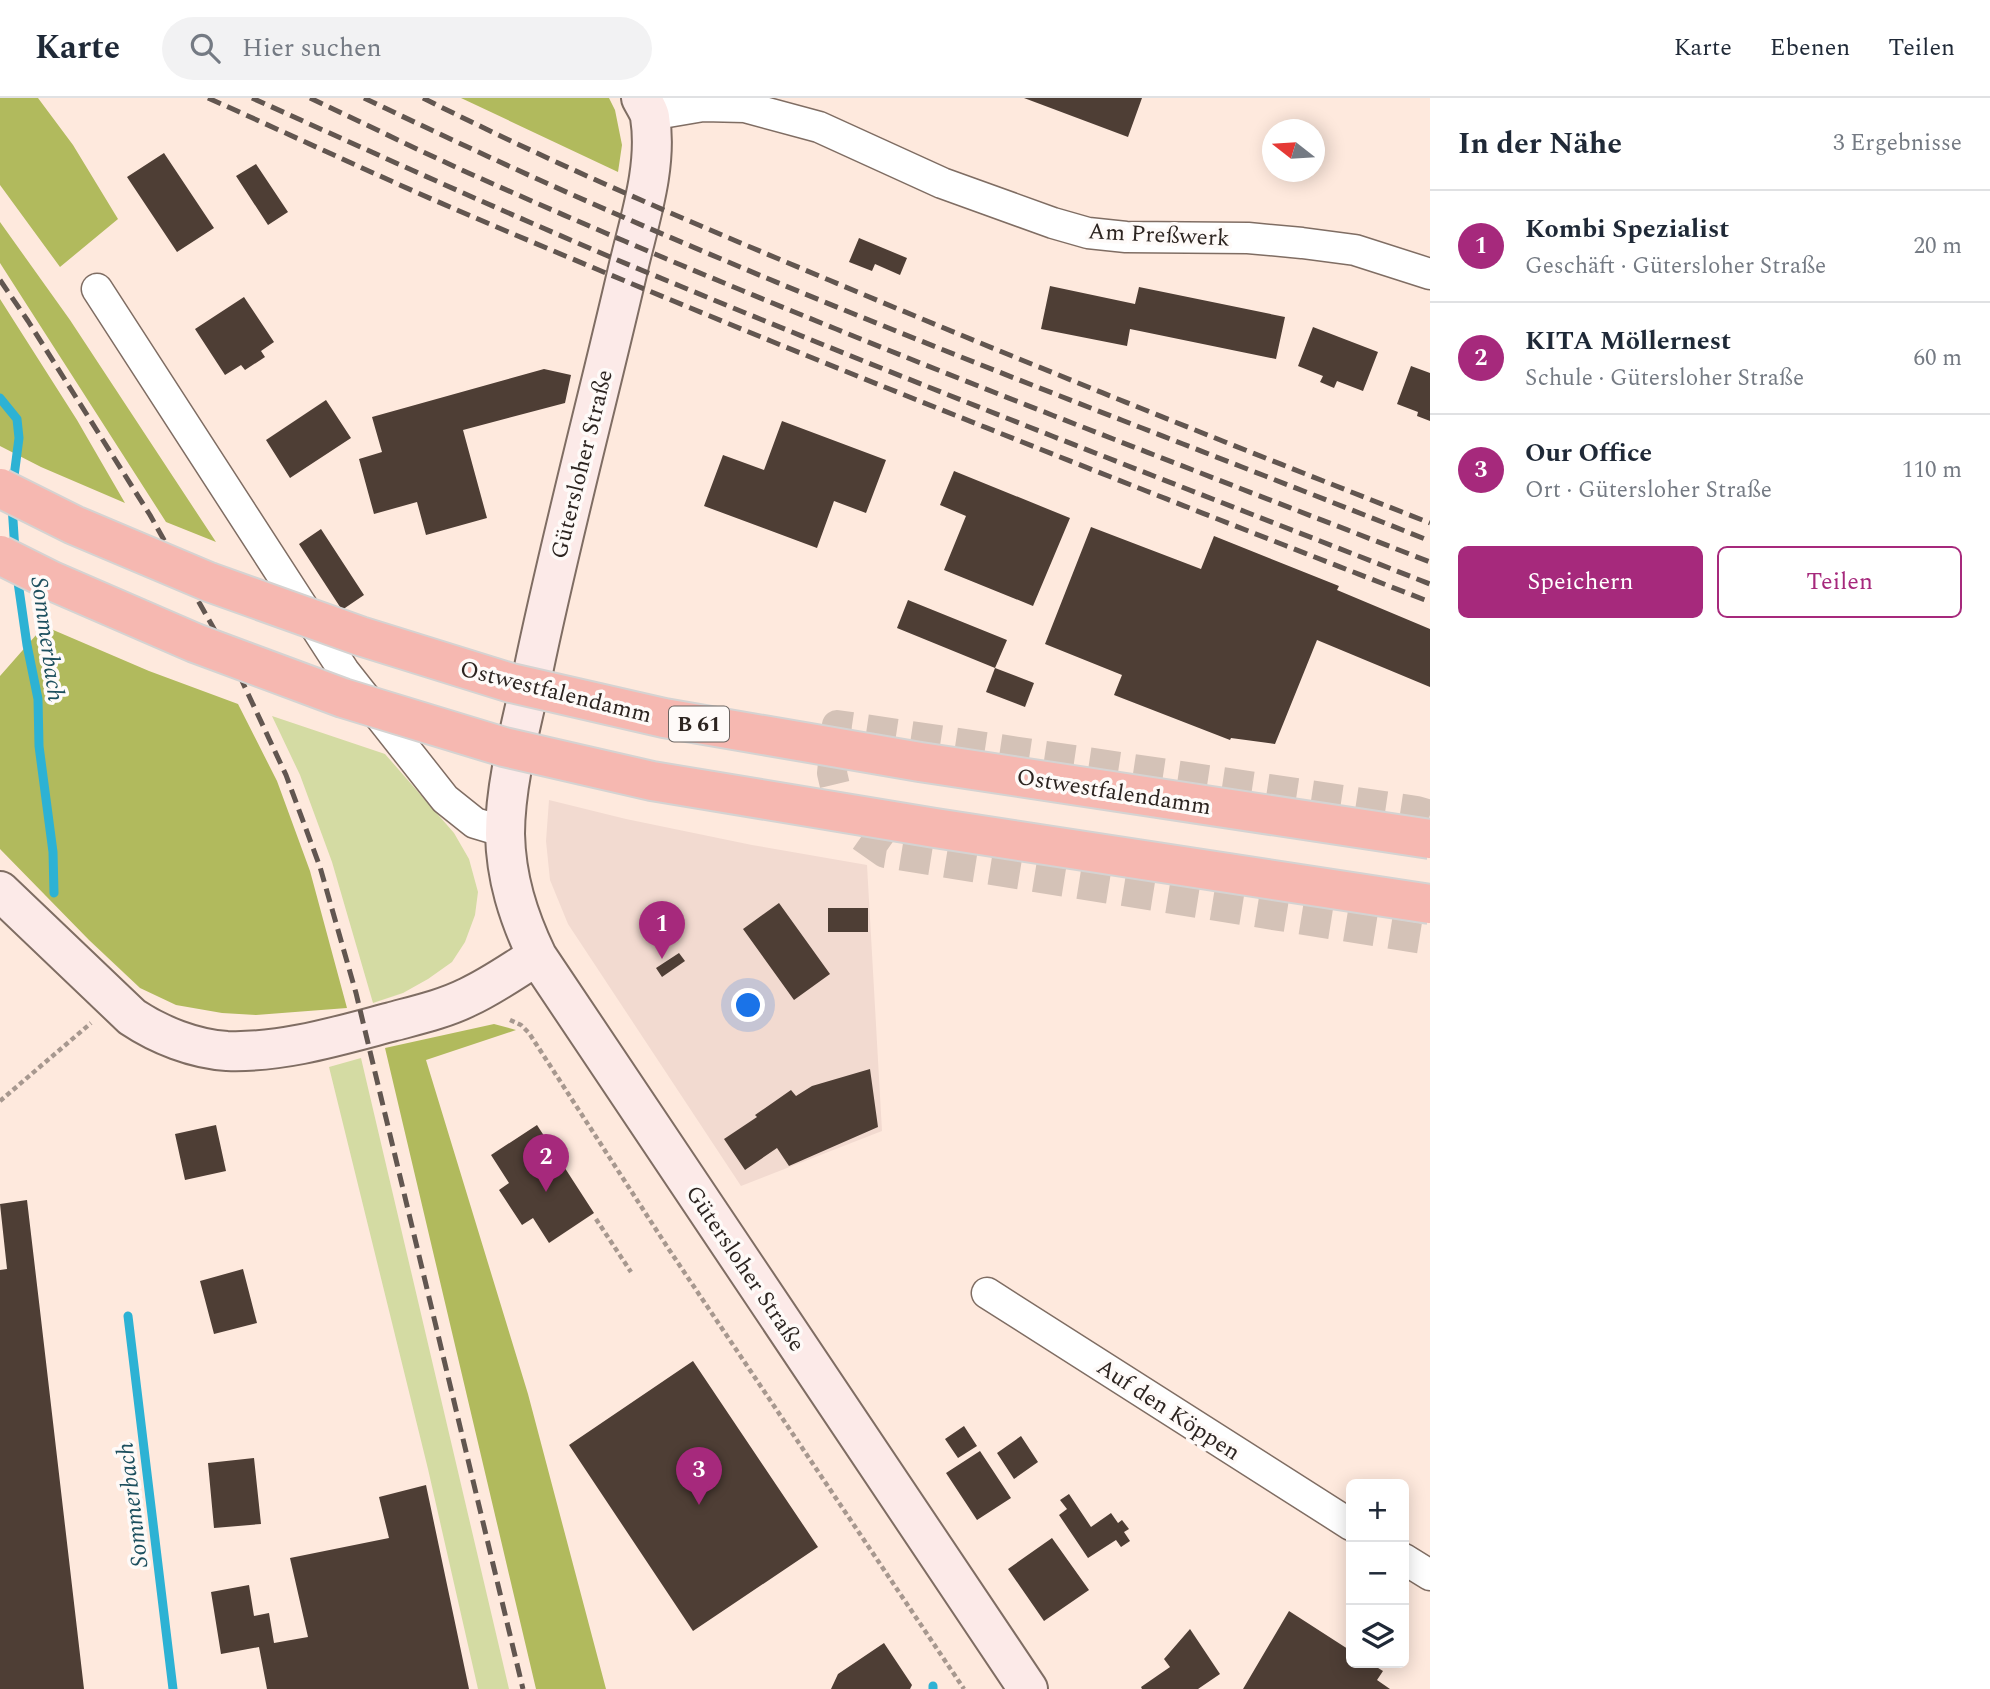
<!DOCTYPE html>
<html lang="de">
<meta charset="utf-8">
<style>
:root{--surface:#fff;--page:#f2f2f3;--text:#1f2937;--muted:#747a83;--line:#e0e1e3;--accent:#a6297c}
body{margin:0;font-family:Spectral,serif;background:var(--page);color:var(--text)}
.controls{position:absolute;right:21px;bottom:21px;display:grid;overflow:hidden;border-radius:10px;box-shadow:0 4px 18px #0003}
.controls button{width:63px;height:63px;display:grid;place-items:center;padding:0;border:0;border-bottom:2px solid var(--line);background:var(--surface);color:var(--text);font:35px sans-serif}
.compass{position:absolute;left:1262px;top:21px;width:63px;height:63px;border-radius:50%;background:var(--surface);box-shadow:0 4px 18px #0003;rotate:287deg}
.you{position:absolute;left:749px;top:908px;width:24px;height:24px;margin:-18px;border:5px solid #fff;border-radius:50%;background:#1a73e8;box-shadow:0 0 0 10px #1a73e833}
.badge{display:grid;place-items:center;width:46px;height:46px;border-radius:50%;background:var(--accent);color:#fff;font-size:23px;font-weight:700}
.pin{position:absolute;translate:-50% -58px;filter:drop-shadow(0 2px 4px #0008)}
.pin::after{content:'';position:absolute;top:37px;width:24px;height:21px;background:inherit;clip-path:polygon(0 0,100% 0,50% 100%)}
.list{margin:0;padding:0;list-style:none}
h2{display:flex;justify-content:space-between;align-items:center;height:91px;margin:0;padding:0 28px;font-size:30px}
h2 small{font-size:23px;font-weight:400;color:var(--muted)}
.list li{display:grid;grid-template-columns:46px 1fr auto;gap:21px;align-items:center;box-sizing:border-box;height:112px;padding:0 28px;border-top:2px solid var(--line)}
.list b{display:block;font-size:26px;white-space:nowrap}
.list p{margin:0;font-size:23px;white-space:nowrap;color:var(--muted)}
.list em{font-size:23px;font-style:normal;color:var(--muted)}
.actions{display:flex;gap:14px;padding:21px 28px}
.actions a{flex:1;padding:16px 0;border:2px solid var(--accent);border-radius:10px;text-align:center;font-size:24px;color:var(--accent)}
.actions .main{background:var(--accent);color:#fff}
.icon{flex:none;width:38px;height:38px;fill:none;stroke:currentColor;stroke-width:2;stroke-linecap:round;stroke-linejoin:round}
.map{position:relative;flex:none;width:1430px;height:1591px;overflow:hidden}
header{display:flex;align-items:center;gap:42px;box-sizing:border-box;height:98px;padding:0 35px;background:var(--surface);border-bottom:2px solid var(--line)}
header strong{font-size:33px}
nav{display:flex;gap:38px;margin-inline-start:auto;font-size:24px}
.search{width:490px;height:63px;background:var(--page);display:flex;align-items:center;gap:18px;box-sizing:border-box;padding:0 24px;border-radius:38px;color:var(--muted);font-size:26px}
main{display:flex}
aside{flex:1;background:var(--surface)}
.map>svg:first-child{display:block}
.commercial{fill:#f2dad0}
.green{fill:#d4dba3}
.forest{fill:#b1ba5d}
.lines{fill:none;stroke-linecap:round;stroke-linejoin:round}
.stream{stroke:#2db2d4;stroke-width:9}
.building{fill:#4e3e35}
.street-tunnel{stroke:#d4c2b7;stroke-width:30;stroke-dasharray:30 15;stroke-linecap:butt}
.street-casing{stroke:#7f6d63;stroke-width:33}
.secondary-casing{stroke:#7f6d63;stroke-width:42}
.path{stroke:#a7988f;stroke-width:4.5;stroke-dasharray:5 3.5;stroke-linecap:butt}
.street{stroke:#fff;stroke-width:30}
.secondary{stroke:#fceae8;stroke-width:38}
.rail{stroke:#625650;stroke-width:5;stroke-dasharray:14 7;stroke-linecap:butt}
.highway-bridge-casing{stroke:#d5d3d2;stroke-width:42;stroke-linecap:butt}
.highway-bridge{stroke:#f6b8b1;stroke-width:38}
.labels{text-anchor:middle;stroke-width:7;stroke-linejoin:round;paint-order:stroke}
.shield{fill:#fefaf8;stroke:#6b6461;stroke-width:2}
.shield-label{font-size:21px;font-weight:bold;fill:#2c2420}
.street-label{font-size:23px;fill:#2c2420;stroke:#fefaf8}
.water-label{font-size:24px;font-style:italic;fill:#1c4f5e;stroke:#fefaf8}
</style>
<header>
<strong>Karte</strong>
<div class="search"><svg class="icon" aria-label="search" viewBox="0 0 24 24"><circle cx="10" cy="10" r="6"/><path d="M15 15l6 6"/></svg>Hier suchen</div>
<nav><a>Karte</a><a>Ebenen</a><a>Teilen</a></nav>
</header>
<main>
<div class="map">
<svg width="1430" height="1591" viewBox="0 0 1430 1591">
<rect width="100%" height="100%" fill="#fee9dd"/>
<!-- commercial -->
<path class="commercial" d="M 549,702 L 626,721 L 752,747 L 867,767 L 882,1033 L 741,1088 L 568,826 L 550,782 L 546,743 Z"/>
<!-- green -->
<path class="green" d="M 272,618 L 385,656 L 454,735 L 469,761 L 478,794 L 475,817 L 465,844 L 452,864 L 428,881 L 403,895 L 373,905 L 332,764 L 300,677 Z
M 361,960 L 509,1591 L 478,1591 L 428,1371 L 329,969 Z"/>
<!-- forest -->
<path class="forest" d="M 0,0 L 38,0 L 73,47 L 118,121 L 60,169 L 0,87 Z
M 461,0 L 609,0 L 615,12 L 622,47 L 618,74 Z
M 0,124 L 70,222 L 216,444 L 166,424 L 0,165 Z
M 0,201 L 77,322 L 125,405 L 41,369 L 0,348 Z
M 44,528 L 149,573 L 238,606 L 277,683 L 310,773 L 347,910 L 256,917 L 222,915 L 176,907 L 140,890 L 89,842 L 0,751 L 0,578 Z
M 494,926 L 516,932 L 426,962 L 528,1296 L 606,1591 L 536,1591 L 385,950 Z"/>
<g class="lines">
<!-- stream -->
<path class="stream" d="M 0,300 L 17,321 L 19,340 L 13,386
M 12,407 L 15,453
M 17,477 L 27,547 L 38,601 L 39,648 L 53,754 L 54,795
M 128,1218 L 173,1591
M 933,1588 L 933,1591"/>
</g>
<!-- building -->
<path class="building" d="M 1024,0 L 1142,0 L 1128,39 Z
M 164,55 L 214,130 L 177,154 L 127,79 Z
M 256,66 L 288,114 L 268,127 L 236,78 Z
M 859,140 L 907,160 L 900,177 L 875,166 L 872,173 L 849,164 Z
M 1050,188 L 1135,206 L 1139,189 L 1285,219 L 1276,261 L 1130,231 L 1127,248 L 1041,231 Z
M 244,199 L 274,244 L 261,253 L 265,259 L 245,272 L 241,267 L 225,277 L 195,231 Z
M 1313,229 L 1378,254 L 1363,293 L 1337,283 L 1334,290 L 1320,284 L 1323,278 L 1298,268 Z
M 1411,268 L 1430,275 L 1430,323 L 1417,318 L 1418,314 L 1397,306 Z
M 544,271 L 571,277 L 565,305 L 463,332 L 487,420 L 426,437 L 417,404 L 374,416 L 359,361 L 382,354 L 372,319 Z
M 326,302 L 351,340 L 290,380 L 266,342 Z
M 782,323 L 886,362 L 866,415 L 834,403 L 817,450 L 704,408 L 723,357 L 764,372 Z
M 954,373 L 1070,420 L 1033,508 L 944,472 L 966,418 L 940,407 Z
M 1091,429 L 1201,471 L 1214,438 L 1339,488 L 1337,492 L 1430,531 L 1430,589 L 1317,542 L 1275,646 L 1231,640 L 1230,642 L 1114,597 L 1122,577 L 1045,546 Z
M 321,431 L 364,497 L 342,512 L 299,446 Z
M 908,502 L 1007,542 L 995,570 L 897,530 Z
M 995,570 L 1034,585 L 1025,609 L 986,594 Z
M 779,805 L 830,876 L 794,902 L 743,831 Z
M 828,810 L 868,810 L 868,834 L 828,834 Z
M 679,855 L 685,863 L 662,879 L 656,870 Z
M 870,971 L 878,1029 L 789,1068 L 777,1050 L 745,1072 L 724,1041 L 757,1019 L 755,1017 L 791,992 L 796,998 L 812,988 Z
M 216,1027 L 226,1073 L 185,1082 L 175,1036 Z
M 537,1027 L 594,1115 L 549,1145 L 533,1120 L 522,1127 L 499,1092 L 509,1085 L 491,1057 Z
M 27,1102 L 41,1221 L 84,1591 L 0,1591 L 0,1172 L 7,1171 L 0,1106 Z
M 243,1171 L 257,1225 L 214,1236 L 200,1183 Z
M 693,1263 L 818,1449 L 693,1533 L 569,1347 Z
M 964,1328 L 977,1348 L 958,1360 L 945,1341 Z
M 1021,1338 L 1038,1364 L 1014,1381 L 997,1355 Z
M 980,1353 L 1011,1400 L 977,1422 L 946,1375 Z
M 254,1360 L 261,1426 L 214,1430 L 208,1365 Z
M 426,1387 L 469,1591 L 267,1591 L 259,1549 L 221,1556 L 211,1494 L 249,1487 L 254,1518 L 269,1515 L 274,1545 L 308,1539 L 290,1460 L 389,1440 L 379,1399 Z
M 1069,1396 L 1091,1429 L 1111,1415 L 1118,1425 L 1122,1422 L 1129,1431 L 1124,1434 L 1130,1443 L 1121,1449 L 1116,1442 L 1088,1460 L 1059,1417 L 1067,1411 L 1060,1402 Z
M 1052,1440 L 1089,1492 L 1044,1523 L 1008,1471 Z
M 1289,1513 L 1351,1553 L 1351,1565 L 1370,1565 L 1383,1573 L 1377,1582 L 1390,1591 L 1243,1591 Z
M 1190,1531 L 1220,1576 L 1198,1591 L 1142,1591 L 1141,1589 L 1170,1569 L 1164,1561 Z
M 884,1545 L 912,1587 L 910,1591 L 831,1591 L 838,1576 Z"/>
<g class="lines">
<!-- street-tunnel -->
<path class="street-tunnel" d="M 1430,717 L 1417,713 L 837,627 L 832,675 L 839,705 L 855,734 L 885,755 L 1430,842"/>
<defs>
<path id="street" d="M 650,17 L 703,8 L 745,9 L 819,29 L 942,85 L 1053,125 L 1088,135 L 1126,139 L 1248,140 L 1302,145 L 1355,152 L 1430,176
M 97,191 L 344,573 L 445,701 L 475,725 L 505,734
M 987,1195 L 1351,1427
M 1404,1461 L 1430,1477"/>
<path id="secondary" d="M 641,0 C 644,6 649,13 650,19 C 658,69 639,123 628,171 C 597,305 561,439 533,574 C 522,624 505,685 505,736 C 506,780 518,818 537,858 L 1028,1591
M 0,793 L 132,919 C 159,937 194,951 227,953 C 282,955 338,938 391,924 C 417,917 444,911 468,899 C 492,888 514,872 537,858"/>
</defs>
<!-- street casing -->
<use href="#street" class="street-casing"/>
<!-- secondary casing -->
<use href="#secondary" class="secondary-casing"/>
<!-- path -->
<path class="path" d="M 510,922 L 521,927 L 529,935 L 668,1150 L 964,1591
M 0,1003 L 91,925
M 596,1121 L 631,1174"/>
<!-- street -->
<use href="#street" class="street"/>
<!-- secondary -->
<use href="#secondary" class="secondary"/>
<!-- rail -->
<path class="rail" d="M 208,0 C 289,36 369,74 450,109 C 774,248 1102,376 1430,504
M 252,0 C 394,64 536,129 680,188 C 928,291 1180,388 1430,486
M 310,0 C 361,24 412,49 464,73 C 781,215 1106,338 1430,464
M 364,0 C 470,51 577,100 686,146 C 931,251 1182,344 1430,443
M 423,0 C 556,67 692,125 829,182 C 1028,266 1229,346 1430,425
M 0,182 L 28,223 L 150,417 L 236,570 L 286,677 L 320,769 L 356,895 L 523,1591"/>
<defs>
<path id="highway-bridge" d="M 0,390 L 74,427 L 209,484 L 360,538 L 511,585 L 664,620 L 920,664 L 1430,741
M 0,457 L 52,483 L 195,545 L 343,600 L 504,649 L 652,683 L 935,730 L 1430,806"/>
</defs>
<!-- highway-bridge casing -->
<use href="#highway-bridge" class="highway-bridge-casing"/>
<!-- highway-bridge -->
<use href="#highway-bridge" class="highway-bridge"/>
</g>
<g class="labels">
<!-- shield labels -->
<rect class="shield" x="669" y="608.5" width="60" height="35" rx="5"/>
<g class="shield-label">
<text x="699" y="633">B 61</text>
</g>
<!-- street labels -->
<g class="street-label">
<text transform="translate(1159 136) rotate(3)" y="8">Am Preßwerk</text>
<text transform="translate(581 366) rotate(-76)" y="8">Gütersloher Straße</text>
<text transform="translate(556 593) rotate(14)" y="8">Ostwestfalendamm</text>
<text transform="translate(1114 693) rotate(9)" y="8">Ostwestfalendamm</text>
<text transform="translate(746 1170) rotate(56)" y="8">Gütersloher Straße</text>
<text transform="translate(1169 1311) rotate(33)" y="8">Auf den Köppen</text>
</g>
<!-- water labels -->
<g class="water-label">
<text transform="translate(48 541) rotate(82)" y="8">Sommerbach</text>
<text transform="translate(132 1407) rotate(-97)" y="8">Sommerbach</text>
</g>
</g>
</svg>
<div class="controls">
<button>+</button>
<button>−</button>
<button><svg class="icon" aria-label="layers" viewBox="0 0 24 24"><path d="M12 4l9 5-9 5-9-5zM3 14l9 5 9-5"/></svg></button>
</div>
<svg class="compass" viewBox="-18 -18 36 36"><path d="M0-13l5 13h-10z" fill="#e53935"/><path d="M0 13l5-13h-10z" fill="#747a83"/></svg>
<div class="you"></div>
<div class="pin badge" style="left:662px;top:861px">1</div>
<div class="pin badge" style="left:546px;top:1094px">2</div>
<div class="pin badge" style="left:699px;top:1407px">3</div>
</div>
<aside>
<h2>In der Nähe<small>3 Ergebnisse</small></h2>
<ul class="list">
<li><span class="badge">1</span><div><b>Kombi Spezialist</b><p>Geschäft · Gütersloher Straße</p></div><em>20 m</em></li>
<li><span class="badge">2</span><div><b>KITA Möllernest</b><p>Schule · Gütersloher Straße</p></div><em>60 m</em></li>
<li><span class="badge">3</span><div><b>Our Office</b><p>Ort · Gütersloher Straße</p></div><em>110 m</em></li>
</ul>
<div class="actions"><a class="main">Speichern</a><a>Teilen</a></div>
</aside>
</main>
